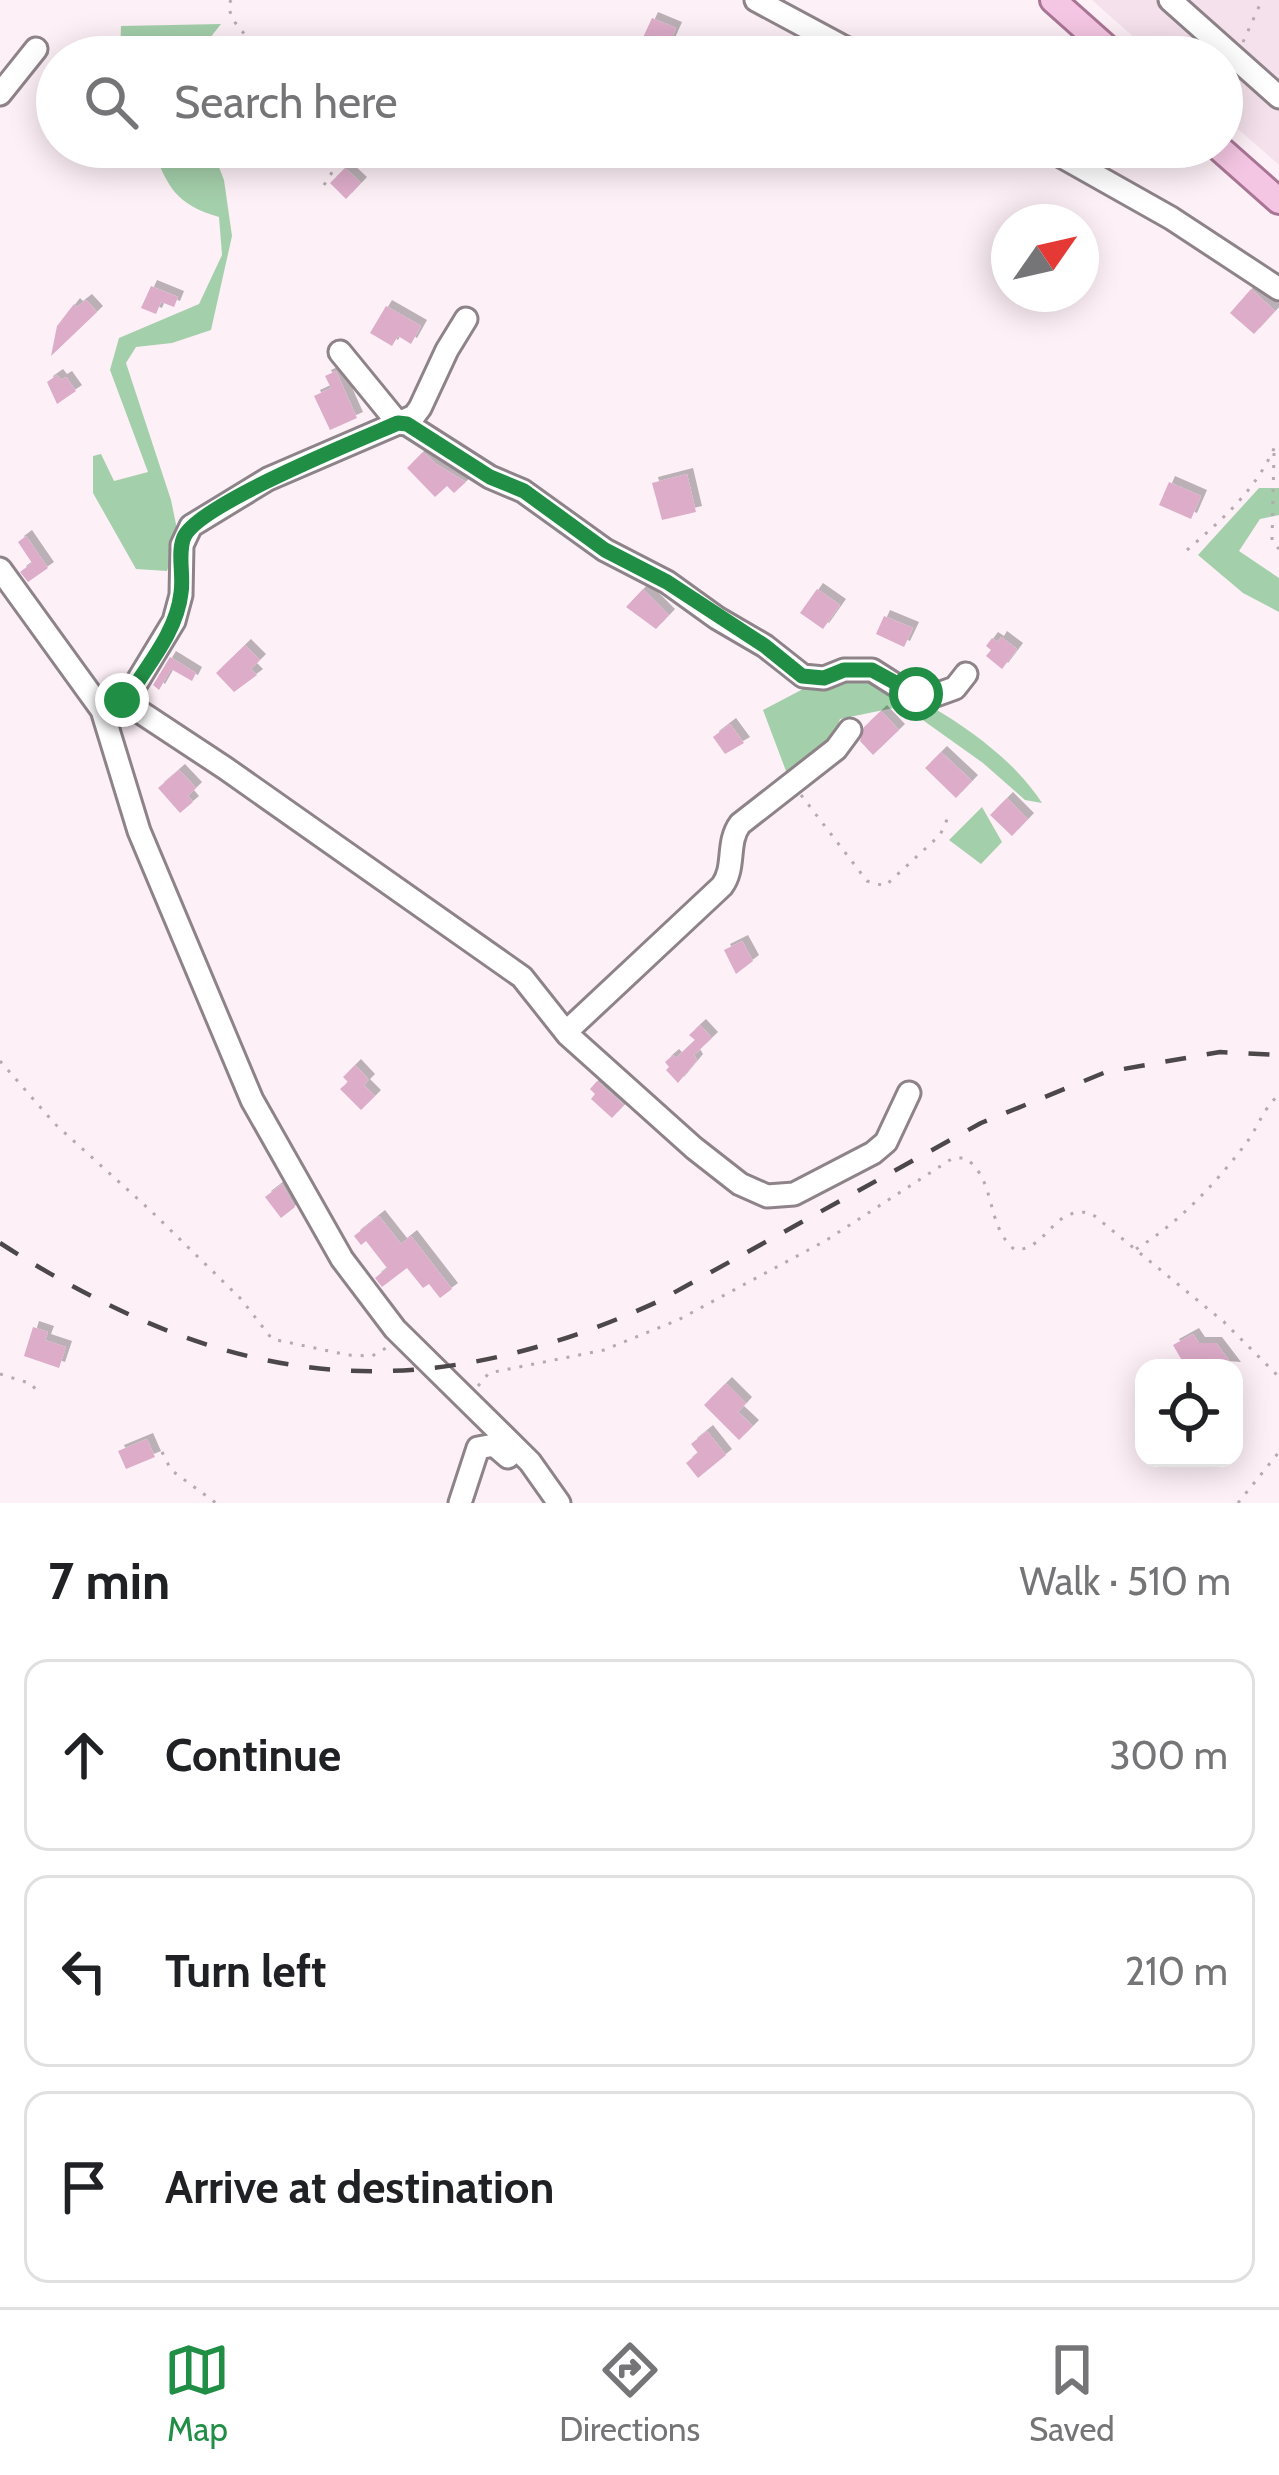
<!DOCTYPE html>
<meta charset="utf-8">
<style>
:root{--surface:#fff;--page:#f2f2f2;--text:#202124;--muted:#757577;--line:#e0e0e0;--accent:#218e46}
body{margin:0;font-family:Cabin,sans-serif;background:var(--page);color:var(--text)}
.controls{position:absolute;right:36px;bottom:36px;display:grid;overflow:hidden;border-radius:24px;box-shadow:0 6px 30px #0003}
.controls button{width:108px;height:108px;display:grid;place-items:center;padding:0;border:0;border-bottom:3px solid var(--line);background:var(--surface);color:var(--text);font:60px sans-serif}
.compass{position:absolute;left:991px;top:204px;width:108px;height:108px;border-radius:50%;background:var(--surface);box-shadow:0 6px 30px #0003;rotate:56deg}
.stop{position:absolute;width:36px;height:36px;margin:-27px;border:9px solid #218e46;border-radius:50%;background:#fff}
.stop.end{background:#218e46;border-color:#fff;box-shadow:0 3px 12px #0008}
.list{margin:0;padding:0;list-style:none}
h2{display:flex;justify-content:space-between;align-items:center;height:156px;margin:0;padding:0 48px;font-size:51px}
h2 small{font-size:39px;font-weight:400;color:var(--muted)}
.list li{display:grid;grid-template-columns:78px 1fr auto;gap:36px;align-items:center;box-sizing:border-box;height:192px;margin:0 24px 24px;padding:0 24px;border:3px solid var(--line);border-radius:24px}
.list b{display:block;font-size:45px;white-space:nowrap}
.list em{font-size:39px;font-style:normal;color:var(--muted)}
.icon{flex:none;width:66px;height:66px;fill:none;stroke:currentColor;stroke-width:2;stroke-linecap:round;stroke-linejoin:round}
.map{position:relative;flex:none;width:1279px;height:1503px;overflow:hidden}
.search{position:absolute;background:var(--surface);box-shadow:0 6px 30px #0003;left:36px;right:36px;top:36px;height:132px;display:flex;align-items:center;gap:30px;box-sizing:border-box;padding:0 42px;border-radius:66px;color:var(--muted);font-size:45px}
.sheet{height:804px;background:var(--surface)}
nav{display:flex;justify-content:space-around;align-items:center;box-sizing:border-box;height:168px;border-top:3px solid var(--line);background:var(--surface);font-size:33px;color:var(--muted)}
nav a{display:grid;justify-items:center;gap:6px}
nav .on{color:var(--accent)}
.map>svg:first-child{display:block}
.built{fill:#f5e1ec}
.forest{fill:#a4cfab}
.building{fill:#ddacc9;filter:url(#shadow)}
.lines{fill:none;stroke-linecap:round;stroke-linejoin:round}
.minor-casing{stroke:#8e8389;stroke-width:27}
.major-casing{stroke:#a97594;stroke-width:30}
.path{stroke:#b4aaaf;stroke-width:3;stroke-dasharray:3 9;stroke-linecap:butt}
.minor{stroke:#fff;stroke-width:21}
.major{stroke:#f5c6e3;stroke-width:24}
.rail{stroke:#4c4749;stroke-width:4.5;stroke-dasharray:21 21;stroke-linecap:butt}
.route{stroke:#218e46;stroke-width:15}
</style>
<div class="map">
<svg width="1279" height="1503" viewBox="0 0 1279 1503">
<defs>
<filter id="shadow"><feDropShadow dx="6" dy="-6" stdDeviation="0" flood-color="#0004"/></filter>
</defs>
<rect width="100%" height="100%" fill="#fdf0f7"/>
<!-- built -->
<path class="built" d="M 1092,0 L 1279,0 L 1279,165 L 1222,115 L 1222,57 L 1156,57 Z"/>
<!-- forest -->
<path class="forest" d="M 221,24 L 195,57 L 120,57 L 121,26 Z
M 152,147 L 211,147 L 224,180 L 232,236 L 211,330 L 172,343 L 136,347 L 126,363 L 171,500 L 179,539 L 167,571 L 136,569 L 93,493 L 93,456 L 101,454 L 114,481 L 148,472 L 110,370 L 119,338 L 199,304 L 222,255 L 219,217 C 175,204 168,187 152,147 Z
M 1259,488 L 1279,488 L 1279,515 L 1260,519 L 1239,551 L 1279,578 L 1279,612 L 1243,593 L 1198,555 Z
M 849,674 C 914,687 1007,747 1042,803 L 1025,800 L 983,763 L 903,706 L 840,719 L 830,746 L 789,779 L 763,710 L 805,688 Z
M 982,807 L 1002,842 L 981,864 L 949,840 Z"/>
<!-- building -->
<path class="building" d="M 652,18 L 676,28 L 664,55 L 640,44 Z
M 345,168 L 361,183 L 346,199 L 330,183 Z
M 151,286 L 178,297 L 174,307 L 161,302 L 156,314 L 141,308 Z
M 1251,289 L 1275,311 L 1254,334 L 1230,313 Z
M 86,300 L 97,312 L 51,356 L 57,326 L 74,304 L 77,307 Z
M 386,306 L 421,326 L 411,344 L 398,336 L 392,346 L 370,333 Z
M 336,371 L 357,418 L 330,430 L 314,396 L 331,388 L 325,376 Z
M 57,375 L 61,380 L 66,377 L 76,391 L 57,404 L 47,382 Z
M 423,452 L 436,464 L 466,482 L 454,493 L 447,486 L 435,497 L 407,468 Z
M 687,474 L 696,512 L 662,520 L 652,483 Z
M 1169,482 L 1201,496 L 1191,519 L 1159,505 Z
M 26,536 L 48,568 L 28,582 L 20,572 L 32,563 L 18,542 Z
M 643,589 L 669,615 L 656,629 L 626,607 Z
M 817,589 L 840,605 L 823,629 L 800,613 Z
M 884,616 L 913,628 L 904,647 L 876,634 Z
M 1001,637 L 1017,649 L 1002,669 L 986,656 L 991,650 L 986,646 L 992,638 L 998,642 Z
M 245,645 L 260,660 L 251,669 L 257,675 L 234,692 L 216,673 Z
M 170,657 L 196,673 L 192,681 L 171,669 L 159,690 L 153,685 Z
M 881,711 L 899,730 L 873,755 L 860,741 L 864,727 Z
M 730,724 L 744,743 L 725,754 L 713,737 Z
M 941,752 L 972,781 L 956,798 L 925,768 Z
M 179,770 L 196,788 L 188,796 L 193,802 L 180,813 L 158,788 Z
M 1007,798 L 1028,819 L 1012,836 L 990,815 Z
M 742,941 L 753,961 L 736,974 L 724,950 Z
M 700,1025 L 712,1038 L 694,1055 L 697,1060 L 678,1083 L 666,1070 L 669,1067 L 665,1062 L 673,1055 L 676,1058 L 695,1040 L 689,1035 Z
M 355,1065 L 369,1080 L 364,1085 L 375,1096 L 361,1110 L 340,1089 L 348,1082 L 343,1077 Z
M 597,1081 L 624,1105 L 612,1118 L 591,1099 L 595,1094 L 590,1089 Z
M 282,1184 L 295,1207 L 281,1218 L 265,1197 Z
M 379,1216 L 401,1244 L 411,1236 L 452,1289 L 440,1298 L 429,1284 L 423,1288 L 407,1268 L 382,1287 L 375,1278 L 387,1268 L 366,1241 L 361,1245 L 354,1236 Z
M 33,1327 L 48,1332 L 45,1340 L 66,1347 L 59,1368 L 24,1356 Z
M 1193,1334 L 1199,1343 L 1216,1343 L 1235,1368 L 1184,1364 L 1173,1345 Z
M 726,1383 L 746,1403 L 738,1412 L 753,1426 L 739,1440 L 704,1405 Z
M 707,1431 L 726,1455 L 698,1478 L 686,1463 L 698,1453 L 691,1444 Z
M 147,1439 L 155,1457 L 126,1469 L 118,1451 Z"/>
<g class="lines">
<defs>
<path id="minor" d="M 756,0 L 862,57
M 1170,0 L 1279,97
M 0,94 L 36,49
M 1045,147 L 1171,218 L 1279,289
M 340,352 L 398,423 L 414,416 L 420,408 L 447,350 L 466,319
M 0,569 L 102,710 L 139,831 L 252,1100 L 342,1259 L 395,1329 L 530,1462 L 559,1503
M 122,700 L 225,768 L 522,977 L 568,1035 L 694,1148 L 740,1184 L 767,1196 L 794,1194 L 873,1153 L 886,1142 L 909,1093
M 102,710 L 131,692 L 174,621 L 181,595 L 182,545 L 191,526 L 268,479 L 398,423 L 407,424 L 490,477 L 523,491 L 605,550 L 667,582 L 717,618 L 765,646 L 803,676 L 824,678 L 844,670 L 872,670 L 905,691 L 930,697 L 955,688 L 966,674
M 566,1032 L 722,886 C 736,867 726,843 740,824 L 836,749 L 850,730
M 460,1503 L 478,1448 L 494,1445 L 508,1457"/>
<path id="major" d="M 1053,0 L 1117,57
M 1218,147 L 1279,201"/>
</defs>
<!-- minor casing -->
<use href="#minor" class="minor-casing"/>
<!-- major casing -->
<use href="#major" class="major-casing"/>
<!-- path -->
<path class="path" d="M 231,0 L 228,6 L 233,20 L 263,57
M 1243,42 L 1262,0
M 324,185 L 348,147
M 1274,453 L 1272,541 L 1279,549
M 1187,550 C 1223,519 1257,489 1276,444
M 801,795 L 867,881 L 885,886 L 940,835 L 950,813
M 0,1061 L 55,1124 L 150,1210 L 241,1299 L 272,1339 L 348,1355 L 372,1356 L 386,1348
M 1136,1249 C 1179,1223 1217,1182 1247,1142 C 1258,1127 1264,1107 1279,1095
M 0,1374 L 32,1384 L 38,1394
M 478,1386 L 489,1373 L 604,1350 L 678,1320 L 825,1241 L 953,1158 L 965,1158 C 997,1179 985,1226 1015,1250 C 1050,1248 1051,1206 1091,1213 L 1224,1322 L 1279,1377
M 162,1452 L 171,1470 L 216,1503
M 1238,1503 L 1279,1452"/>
<!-- minor -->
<use href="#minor" class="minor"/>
<!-- major -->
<use href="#major" class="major"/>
<!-- rail -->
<path class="rail" d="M 0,1243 C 224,1387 411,1414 657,1302 L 981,1123 L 1106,1072 L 1220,1052 L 1279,1055"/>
</g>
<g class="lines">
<!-- route -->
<path class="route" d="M 122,700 L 131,692 C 150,662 177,630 181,593 C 184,575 177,553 184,537 C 199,504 359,440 398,423 L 407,424 L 490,477 L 524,491 L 605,550 L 667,582 L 765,646 L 802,676 L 824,678 L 844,670 L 872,670 L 916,694"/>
</g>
</svg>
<div class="controls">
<button><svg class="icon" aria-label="locate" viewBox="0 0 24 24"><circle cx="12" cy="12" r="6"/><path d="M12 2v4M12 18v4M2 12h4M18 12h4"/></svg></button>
</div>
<svg class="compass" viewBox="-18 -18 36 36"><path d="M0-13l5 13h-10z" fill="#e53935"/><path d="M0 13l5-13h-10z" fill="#757577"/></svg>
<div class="stop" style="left:916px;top:694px"></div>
<div class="stop end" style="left:122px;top:700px"></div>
<div class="search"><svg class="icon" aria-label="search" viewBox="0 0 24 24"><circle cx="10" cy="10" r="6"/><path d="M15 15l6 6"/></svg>Search here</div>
</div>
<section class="sheet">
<h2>7 min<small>Walk · 510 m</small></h2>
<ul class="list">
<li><svg class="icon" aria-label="ahead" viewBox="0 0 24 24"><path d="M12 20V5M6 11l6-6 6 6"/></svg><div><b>Continue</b></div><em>300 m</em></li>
<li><svg class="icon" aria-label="left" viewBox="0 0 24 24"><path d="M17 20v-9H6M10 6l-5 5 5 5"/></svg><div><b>Turn left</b></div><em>210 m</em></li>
<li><svg class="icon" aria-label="arrive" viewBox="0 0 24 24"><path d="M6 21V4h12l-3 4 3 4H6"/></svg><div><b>Arrive at destination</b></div></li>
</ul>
</section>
<nav>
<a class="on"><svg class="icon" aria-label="map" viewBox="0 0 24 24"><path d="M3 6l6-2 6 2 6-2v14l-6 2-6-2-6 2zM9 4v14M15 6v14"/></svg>Map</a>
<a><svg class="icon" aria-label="directions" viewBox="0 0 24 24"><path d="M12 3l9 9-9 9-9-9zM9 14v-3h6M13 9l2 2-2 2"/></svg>Directions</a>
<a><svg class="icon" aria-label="saved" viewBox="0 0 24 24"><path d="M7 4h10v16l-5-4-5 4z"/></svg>Saved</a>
</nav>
